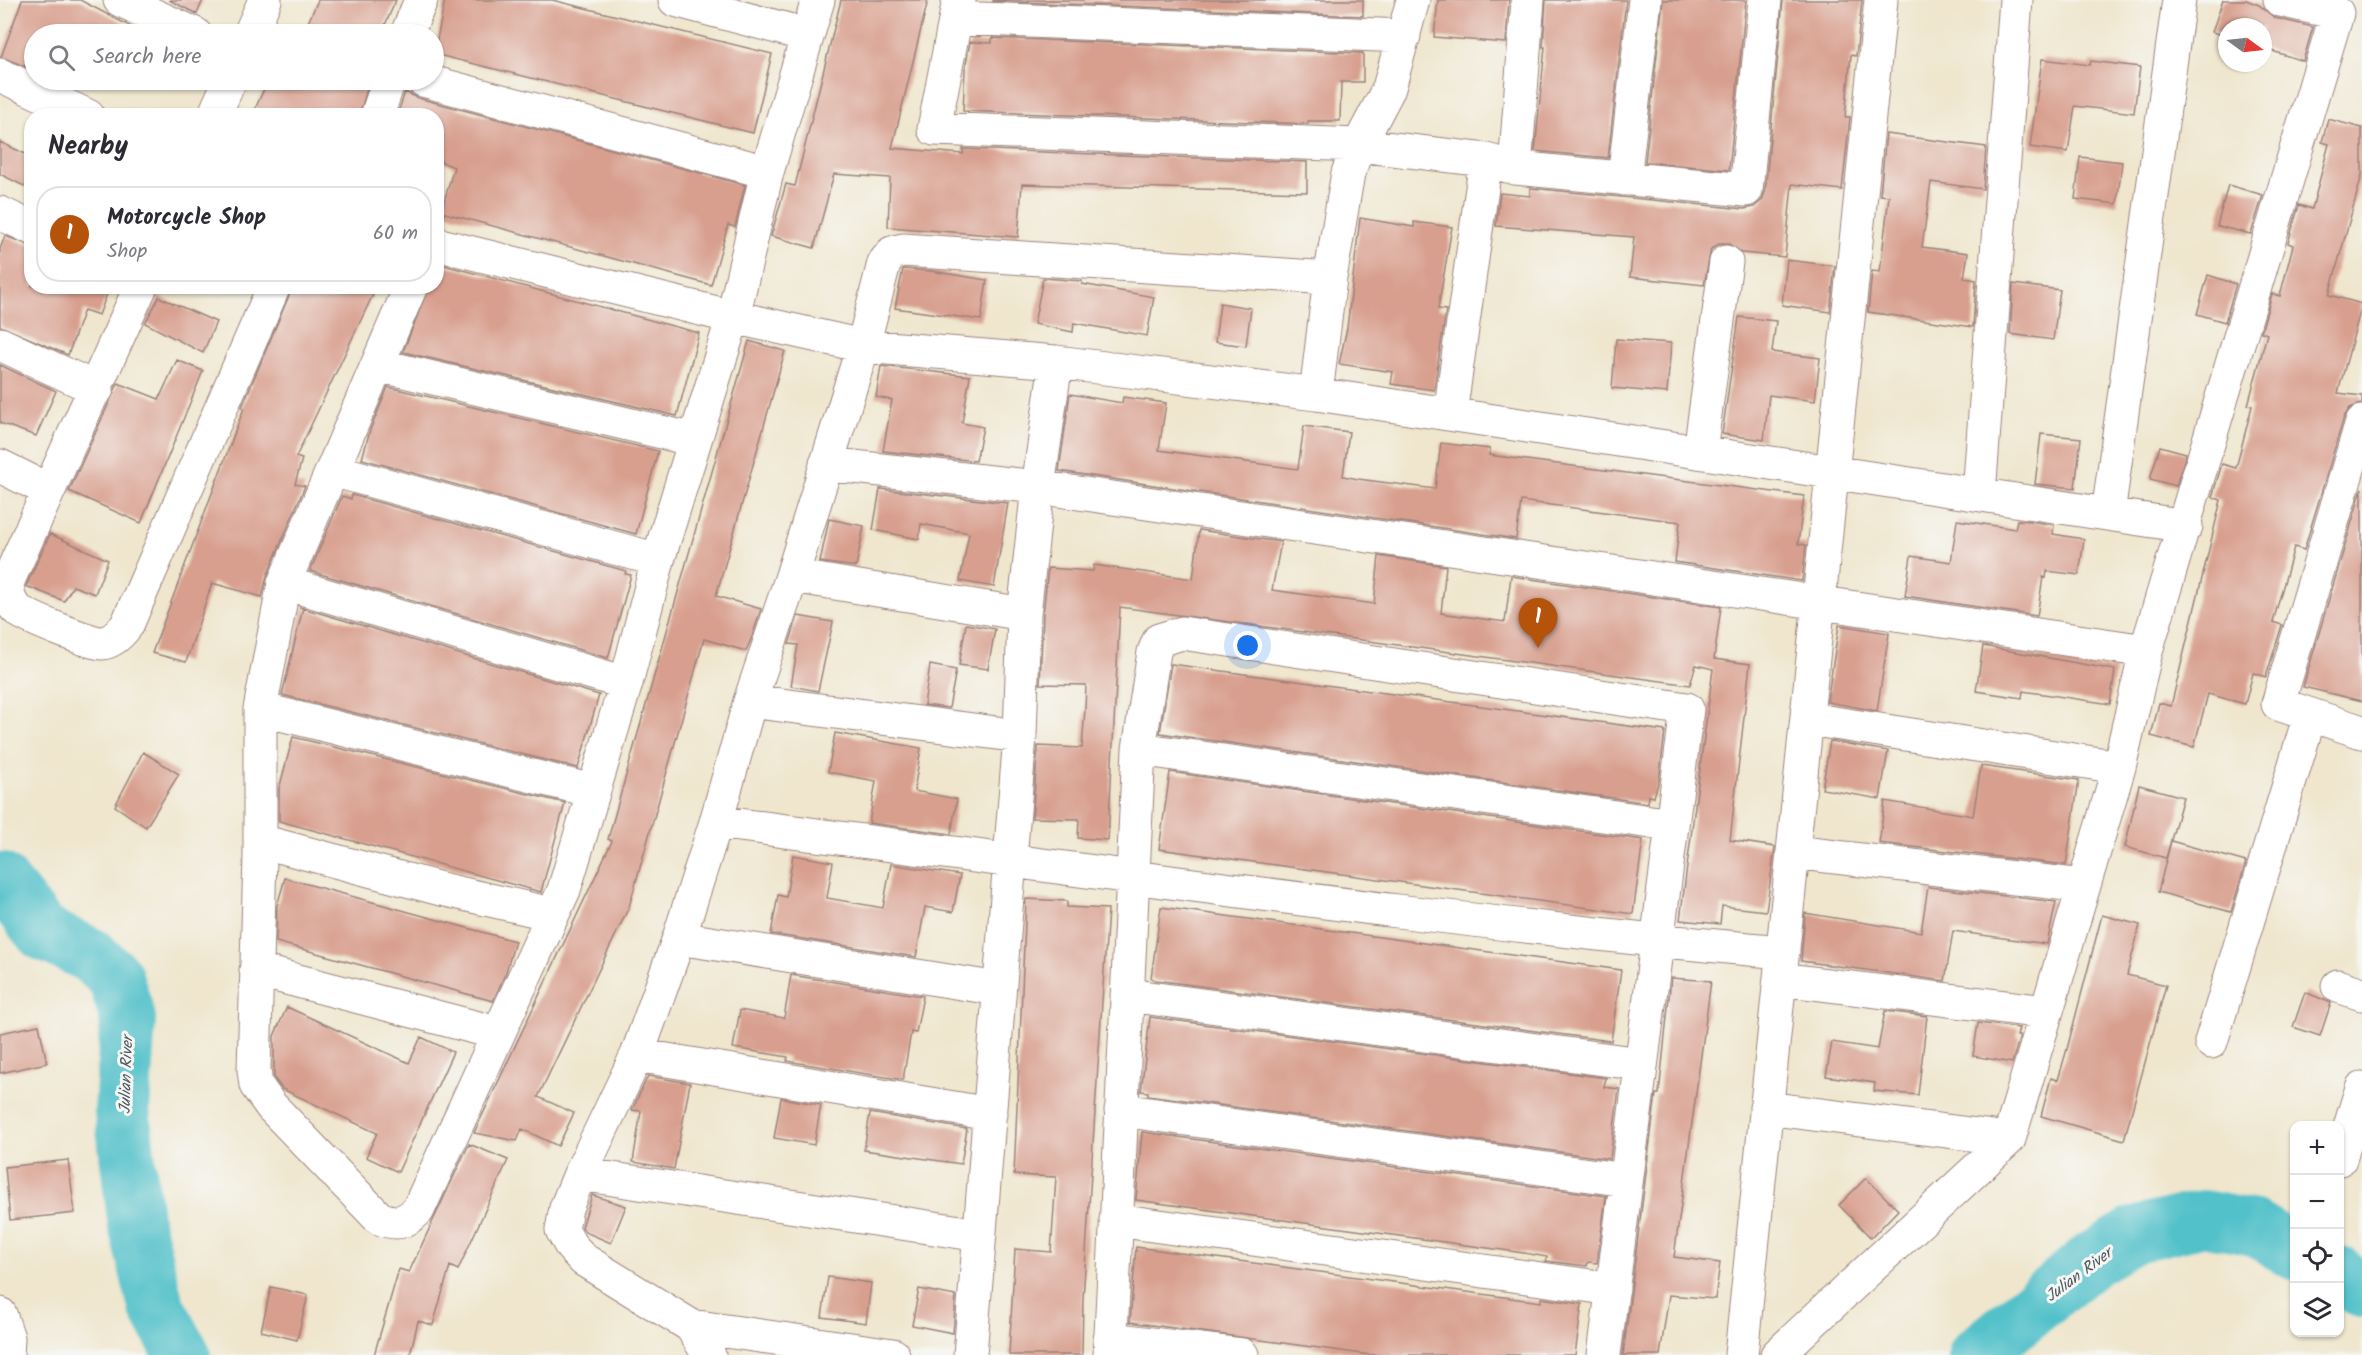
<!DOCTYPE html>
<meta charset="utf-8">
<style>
:root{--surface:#fff;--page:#f2f2f3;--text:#2b2b33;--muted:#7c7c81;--line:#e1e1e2;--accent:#b45309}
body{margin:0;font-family:Kalam,sans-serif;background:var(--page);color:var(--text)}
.controls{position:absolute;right:18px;bottom:18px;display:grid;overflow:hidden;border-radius:12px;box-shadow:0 2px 4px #0004}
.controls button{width:54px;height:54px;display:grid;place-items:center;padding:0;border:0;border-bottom:2px solid var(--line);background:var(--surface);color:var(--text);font:30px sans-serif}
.compass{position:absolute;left:2218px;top:18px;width:54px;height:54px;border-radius:50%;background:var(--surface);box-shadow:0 2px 4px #0004;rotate:105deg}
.you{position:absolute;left:1248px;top:646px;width:21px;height:21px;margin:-15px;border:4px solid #fff;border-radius:50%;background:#1a73e8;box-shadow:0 0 0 9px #1a73e833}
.badge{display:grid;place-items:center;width:39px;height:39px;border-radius:50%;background:var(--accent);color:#fff;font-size:20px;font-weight:700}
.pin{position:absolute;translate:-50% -50px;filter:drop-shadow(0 2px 3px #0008)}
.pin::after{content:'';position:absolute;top:32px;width:21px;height:18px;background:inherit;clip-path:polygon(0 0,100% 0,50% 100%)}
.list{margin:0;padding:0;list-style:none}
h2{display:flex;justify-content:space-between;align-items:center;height:78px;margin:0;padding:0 24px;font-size:26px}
h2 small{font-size:20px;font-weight:400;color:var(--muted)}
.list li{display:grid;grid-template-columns:39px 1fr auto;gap:18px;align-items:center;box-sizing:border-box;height:96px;margin:0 12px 12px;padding:0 12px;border:2px solid var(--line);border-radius:24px}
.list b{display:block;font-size:22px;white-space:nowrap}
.list p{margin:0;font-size:20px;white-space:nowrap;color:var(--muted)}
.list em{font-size:20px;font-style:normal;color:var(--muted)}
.icon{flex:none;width:33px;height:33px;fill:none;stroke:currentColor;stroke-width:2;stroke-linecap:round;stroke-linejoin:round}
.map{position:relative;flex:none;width:2362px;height:1355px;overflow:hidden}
.search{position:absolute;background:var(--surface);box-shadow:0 2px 4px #0004;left:24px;top:24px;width:420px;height:66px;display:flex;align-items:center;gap:15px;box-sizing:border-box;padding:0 21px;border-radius:33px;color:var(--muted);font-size:22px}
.panel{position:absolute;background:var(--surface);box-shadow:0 2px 4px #0004;left:24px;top:108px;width:420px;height:186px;border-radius:24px}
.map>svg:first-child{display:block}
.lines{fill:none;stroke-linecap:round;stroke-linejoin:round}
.river{stroke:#53c1ca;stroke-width:56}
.building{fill:#d89f8e}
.minor-casing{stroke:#9c827c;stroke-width:35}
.minor{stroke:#fff;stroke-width:33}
.labels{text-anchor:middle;stroke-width:6;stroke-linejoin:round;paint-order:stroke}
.water-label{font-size:16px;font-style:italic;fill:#4d5863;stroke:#f6f6f2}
</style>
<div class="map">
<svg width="2362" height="1355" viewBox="0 0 2362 1355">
<rect width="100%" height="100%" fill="#f6f6f2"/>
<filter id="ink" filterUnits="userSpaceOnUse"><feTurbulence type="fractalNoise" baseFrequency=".0167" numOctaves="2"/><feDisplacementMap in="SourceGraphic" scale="12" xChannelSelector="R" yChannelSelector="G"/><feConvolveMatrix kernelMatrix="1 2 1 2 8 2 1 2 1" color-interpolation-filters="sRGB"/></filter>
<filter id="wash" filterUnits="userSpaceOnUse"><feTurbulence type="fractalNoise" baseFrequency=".008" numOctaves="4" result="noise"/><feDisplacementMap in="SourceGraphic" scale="24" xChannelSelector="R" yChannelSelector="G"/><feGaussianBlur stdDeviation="1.35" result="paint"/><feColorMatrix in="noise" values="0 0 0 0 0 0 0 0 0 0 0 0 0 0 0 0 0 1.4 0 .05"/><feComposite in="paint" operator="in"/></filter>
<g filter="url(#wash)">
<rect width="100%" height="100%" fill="#efe6cd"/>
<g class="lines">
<!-- river -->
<path class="river" d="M 0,880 L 43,933 L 90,955 L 115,977 L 128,1019 L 122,1111 L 135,1220 L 156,1306 L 183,1355
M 2340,1275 L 2362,1290
M 1976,1355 L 2091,1260 L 2134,1235 L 2203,1218 L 2254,1228 L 2294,1252"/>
</g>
<g id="blocks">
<!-- building -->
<path class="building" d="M 22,0 L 80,0 L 145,34 L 34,34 L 34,46 L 27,67 L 1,57 Z
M 169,0 L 203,0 L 197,14 Z
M 318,0 L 396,0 L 381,34 L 303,34 Z
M 445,0 L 552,0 L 772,54 L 753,133 L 434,54 Z
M 841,0 L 928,0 L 892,148 L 963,154 L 963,149 L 1307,162 L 1307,192 L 1022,184 L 1018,237 L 888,227 L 890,178 L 834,174 L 814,248 L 771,236 L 786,184 L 795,186 Z
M 993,0 L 1363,0 L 1363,16 L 993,1 Z
M 1438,0 L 1509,0 L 1506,43 L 1434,37 Z
M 1546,0 L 1626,0 L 1608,158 L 1535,151 L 1545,47 L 1543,47 Z
M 1663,0 L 1746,0 L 1729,170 L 1645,162 Z
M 1783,0 L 1862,0 L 1856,56 L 1851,55 L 1845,117 L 1850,117 L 1842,190 L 1792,184 L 1785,257 L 1742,253 L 1729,244 L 1719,244 L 1711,249 L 1704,285 L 1630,277 L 1634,237 L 1496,226 L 1500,193 L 1530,196 L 1530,188 L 1744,209 L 1754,207 L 1762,200 L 1765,192 Z
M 2223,0 L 2246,0 L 2259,5 L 2275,18 L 2313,27 L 2303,61 L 2263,48 L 2263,27 L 2227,27 L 2227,36 L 2212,32 Z
M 992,38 L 1363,53 L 1363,82 L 1341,82 L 1340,121 L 1308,121 L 1308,124 L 963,111 L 965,69 L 970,42 L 992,43 Z
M 2042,59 L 2090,65 L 2091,61 L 2140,67 L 2134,113 L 2075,106 L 2068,152 L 2030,147 Z
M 268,80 L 363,80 L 369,82 L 359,116 L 252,116 Z
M 405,92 L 418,98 L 745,185 L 735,227 L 728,225 L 711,285 L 441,212 L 454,167 L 436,160 L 436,116 L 397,116 Z
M 2328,119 L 2362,128 L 2362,175 L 2329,295 L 2362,304 L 2338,393 L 2362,396 L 2362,404 L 2350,408 L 2344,417 L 2304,550 L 2294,547 L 2273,622 L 2282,625 L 2266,677 L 2253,673 L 2245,704 L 2208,694 L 2194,747 L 2151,736 L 2159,703 L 2171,706 L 2221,500 L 2212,497 L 2222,464 L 2236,468 L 2252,406 L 2248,405 L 2267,334 L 2261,332 L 2272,294 L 2280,296 L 2293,245 L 2288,243 L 2299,205 L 2312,209 L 2329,144 L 2322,142 Z
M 1886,134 L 1986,147 L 1983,189 L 1931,182 L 1922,247 L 1968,253 L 1964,278 L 1976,280 L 1973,327 L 1868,312 L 1872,271 L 1880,272 L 1889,196 L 1880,195 Z
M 0,142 L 32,157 L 32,190 L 0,174 Z
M 2080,157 L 2122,162 L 2117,204 L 2075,199 Z
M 2228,185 L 2263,195 L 2251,234 L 2217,226 Z
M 1360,218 L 1414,227 L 1414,222 L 1452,227 L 1438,309 L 1446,310 L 1434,390 L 1391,384 L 1393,372 L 1339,364 L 1347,328 Z
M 5,236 L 32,246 L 32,286 L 110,286 L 99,315 L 84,310 L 68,355 L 0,326 L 0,249 Z
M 1787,260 L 1835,266 L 1830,312 L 1782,305 Z
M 436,263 L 699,333 L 677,416 L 403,352 L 429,286 L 436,286 Z
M 903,269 L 931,271 L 987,280 L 981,320 L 895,308 Z
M 2208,275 L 2236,284 L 2225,322 L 2197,314 Z
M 1043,278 L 1082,281 L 1082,284 L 1154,297 L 1147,336 L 1074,323 L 1073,332 L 1034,324 Z
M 2013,284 L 2060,290 L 2053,340 L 2010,334 Z
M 293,286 L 377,286 L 296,457 L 302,459 L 295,484 L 305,486 L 267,576 L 262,597 L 212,583 L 186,662 L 152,653 L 244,408 L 242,407 Z
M 159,297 L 216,322 L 203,353 L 145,323 Z
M 1220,303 L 1251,308 L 1246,346 L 1215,342 Z
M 1739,317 L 1776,321 L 1772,352 L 1820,358 L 1815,401 L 1769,395 L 1764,440 L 1722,434 Z
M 1616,339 L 1671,343 L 1667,393 L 1612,388 Z
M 749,341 L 785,351 L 716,596 L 761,609 L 752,637 L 746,651 L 704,639 L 629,907 L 538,1097 L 574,1113 L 558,1146 L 522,1129 L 517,1141 L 474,1133 L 612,841 L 608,839 Z
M 177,360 L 203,371 L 141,523 L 69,491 L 118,383 L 159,399 Z
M 0,365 L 56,391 L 36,436 L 0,423 Z
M 881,366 L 970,376 L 962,423 L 983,427 L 976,461 L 883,451 L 892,400 L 876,397 Z
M 388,387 L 658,451 L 636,534 L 362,459 L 370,430 Z
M 1070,394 L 1122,403 L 1123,397 L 1166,403 L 1159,450 L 1203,456 L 1298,469 L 1304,426 L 1349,432 L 1343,476 L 1358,479 L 1435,489 L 1441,443 L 1490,449 L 1489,455 L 1804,496 L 1798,544 L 1806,545 L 1802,581 L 1675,562 L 1680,522 L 1521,501 L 1516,539 L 1059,471 Z
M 2041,434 L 2081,438 L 2075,488 L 2035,484 Z
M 2160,446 L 2186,453 L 2176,486 L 2150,479 Z
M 2362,488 L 2362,701 L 2303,687 Z
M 880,489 L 1008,503 L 994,587 L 960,581 L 969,533 L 921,524 L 919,539 L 873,530 Z
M 352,495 L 626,571 L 625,574 L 631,575 L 608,658 L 310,571 L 342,496 L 351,499 Z
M 829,519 L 864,526 L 856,567 L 820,562 Z
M 1957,520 L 2015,529 L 2017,520 L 2031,521 L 2054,525 L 2053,534 L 2084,539 L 2079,575 L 2047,571 L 2046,578 L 2043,577 L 2037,616 L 1905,596 L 1911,556 L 1951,562 Z
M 1199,530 L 1281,542 L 1272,590 L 1374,604 L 1379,556 L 1446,566 L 1441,613 L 1505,622 L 1511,576 L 1721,607 L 1714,659 L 1750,664 L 1730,840 L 1775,847 L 1766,911 L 1722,906 L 1720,924 L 1680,920 L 1713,669 L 1696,665 L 1690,685 L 1120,607 L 1108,840 L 1078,838 L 1079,819 L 1032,818 L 1038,746 L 1082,748 L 1085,709 L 1086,685 L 1040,684 L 1043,615 L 1048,568 L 1093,571 L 1094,565 L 1193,579 Z
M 50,534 L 108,560 L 95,594 L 73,586 L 64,601 L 26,586 Z
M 299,607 L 599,695 L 578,768 L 282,695 L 303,608 Z
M 798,616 L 833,622 L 818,691 L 791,686 L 798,645 L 789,644 Z
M 966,624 L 995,629 L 988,669 L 959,665 Z
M 1839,625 L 1889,633 L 1877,711 L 1827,702 Z
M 1983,646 L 2115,670 L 2110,704 L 2023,691 L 2022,698 L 1976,691 Z
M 1171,664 L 1665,731 L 1659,780 L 1654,797 L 1649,796 L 1648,803 L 1160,733 Z
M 930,665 L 956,670 L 949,708 L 924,705 Z
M 835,733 L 921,748 L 914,791 L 957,799 L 951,834 L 869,823 L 876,781 L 828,772 Z
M 293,737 L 565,803 L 541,892 L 279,821 L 279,789 Z
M 1830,741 L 1888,751 L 1880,799 L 1822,789 Z
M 143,752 L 179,774 L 146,827 L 115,806 Z
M 1981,766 L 2079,780 L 2066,865 L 1879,843 L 1885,801 L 1973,816 Z
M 1170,772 L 1643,840 L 1633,914 L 1159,849 Z
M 2139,785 L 2183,797 L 2166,858 L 2125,847 Z
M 2171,841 L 2246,862 L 2231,912 L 2158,892 Z
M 793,855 L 833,862 L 827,898 L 883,908 L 891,864 L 960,875 L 953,912 L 925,907 L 916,957 L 771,934 L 778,895 L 786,897 Z
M 285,878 L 515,941 L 506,972 L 493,1001 L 276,942 L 277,906 Z
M 1928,887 L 2056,902 L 2047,944 L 1953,931 L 1945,981 L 1801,961 L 1805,913 L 1921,932 Z
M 1026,899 L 1067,901 L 1067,907 L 1108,909 L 1083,1299 L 1082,1355 L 1009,1355 L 1015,1249 L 1051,1252 L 1056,1177 L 1014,1175 Z
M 1161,907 L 1621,970 L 1611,1041 L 1155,980 L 1151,978 Z
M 2102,915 L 2140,925 L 2127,975 L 2166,985 L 2124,1140 L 2041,1116 L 2051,1078 L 2058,1080 L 2067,1049 Z
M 791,975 L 923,996 L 916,1033 L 911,1032 L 903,1080 L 787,1061 L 788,1057 L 733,1048 L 740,1010 L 784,1018 Z
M 1671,978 L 1711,981 L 1674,1257 L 1720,1263 L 1715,1299 L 1669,1295 L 1660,1355 L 1623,1355 L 1656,1094 L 1659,1094 Z
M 2305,992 L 2331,1003 L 2320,1036 L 2293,1027 Z
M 287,1007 L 409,1063 L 421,1037 L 453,1052 L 398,1172 L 366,1157 L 377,1133 L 282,1089 L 274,1078 L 274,1036 Z
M 1885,1011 L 1927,1016 L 1918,1095 L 1874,1091 L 1875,1083 L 1826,1076 L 1832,1042 L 1878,1049 Z
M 1150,1017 L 1606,1078 L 1604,1087 L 1619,1089 L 1610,1159 L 1148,1095 L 1148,1092 L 1141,1091 Z
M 1978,1023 L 2019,1028 L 2017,1036 L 2020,1036 L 2012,1063 L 1973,1056 Z
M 39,1025 L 47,1063 L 0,1073 L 0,1033 Z
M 648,1076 L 690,1083 L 674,1169 L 633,1162 L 641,1111 L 632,1110 Z
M 781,1098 L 821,1105 L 814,1145 L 774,1138 Z
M 870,1113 L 967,1129 L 961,1164 L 864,1150 Z
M 1142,1132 L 1606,1196 L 1597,1263 L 1588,1262 L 1587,1266 L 1546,1261 L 1547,1257 L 1524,1253 L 1136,1200 Z
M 469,1144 L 508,1160 L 458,1270 L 450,1266 L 433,1325 L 418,1321 L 410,1355 L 374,1355 L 399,1269 L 409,1272 Z
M 68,1160 L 75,1213 L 10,1220 L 5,1167 Z
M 1866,1178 L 1898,1210 L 1871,1238 L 1839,1205 Z
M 592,1195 L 626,1206 L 611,1243 L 585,1232 L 582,1227 Z
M 1136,1247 L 1541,1302 L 1541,1298 L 1582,1304 L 1575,1355 L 1370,1355 L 1130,1322 Z
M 828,1277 L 871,1283 L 866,1323 L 822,1317 Z
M 271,1287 L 308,1295 L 297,1340 L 261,1331 Z
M 919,1289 L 956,1296 L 953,1333 L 912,1325 Z"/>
</g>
</g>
<g filter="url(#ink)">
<use href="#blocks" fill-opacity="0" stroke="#9c827c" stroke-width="1.5"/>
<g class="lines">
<defs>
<path id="minor" d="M 120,0 L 195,34
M 675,0 L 807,35
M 959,0 L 934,129 L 1359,145 L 1486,160 L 1515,168 L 1746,190 L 1765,0
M 956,18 L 1404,36
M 250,34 L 265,0
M 407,34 L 421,0
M 0,75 L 88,116
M 423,80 L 767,172
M 214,116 L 230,80
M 377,116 L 389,80
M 1515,168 L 1528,0
M 1624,179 L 1645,0
M 0,213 L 32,228
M 436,244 L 733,317 L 863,346 L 1056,362 L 1316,394 L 2186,526
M 141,286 L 7,583 C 8,594 9,604 19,611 C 29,618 92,644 102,643 C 112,642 121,633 127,625 L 274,286
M 411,286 L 284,583 L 260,709 L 260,857 L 254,1070 L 256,1085 L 271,1106 L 379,1218 C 397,1225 405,1223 418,1210 L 564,890 L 626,683 L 658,560 L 733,317 L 767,172 L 818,0
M 0,344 L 97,389
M 378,365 L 695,440
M 1316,394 L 1330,278 L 1348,173 L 1359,145 L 1389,88 L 1413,0
M 1450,414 L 1486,160
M 2362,422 L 2278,704 L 2362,732
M 1700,451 L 1726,262
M 826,464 L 1038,487 L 2146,651
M 0,466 L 48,490
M 332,470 L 658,560
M 1979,494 L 2016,0
M 2108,514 L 2179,0
M 792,576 L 1024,614
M 284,583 L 626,683
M 750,701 L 1020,736
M 260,709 L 593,791
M 1808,719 L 2119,767
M 1139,749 L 1672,825
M 716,822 C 1071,867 1426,921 1783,952
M 260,841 L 441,889 L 552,914
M 1793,852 L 2083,886
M 679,938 L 999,989
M 256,970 L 497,1033
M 1780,979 L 2045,1012
M 2338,986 L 2362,994
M 1127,995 L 1641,1064
M 2211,1042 L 2310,715
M 637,1055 L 990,1114
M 1766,1108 L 2009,1139
M 1121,1110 L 1626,1180
M 2340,1159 L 2362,1088
M 580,1174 L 980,1235
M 1116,1220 L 1613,1289
M 0,1314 L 8,1338 L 7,1355
M 691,1326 L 893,1355
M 1110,1339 L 1242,1355
M 709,1355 L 691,1326 L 584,1260 L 571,1246 L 562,1230 L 566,1208 L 580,1174 L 637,1055 L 679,938 L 716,822 L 750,701 L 792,576 L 863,346 L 884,263 L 892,253 L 903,250 L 1330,278
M 970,1355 L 1020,736 L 1024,614 L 1038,487 L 1056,362
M 1110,1355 L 1139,749 L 1154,652 L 1159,640 L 1182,633 L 1687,709 L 1604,1355
M 1741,1355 L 1881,0
M 1777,1355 L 2009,1139 L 2119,767 L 2146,651 L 2337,13 L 2280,0"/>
</defs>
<!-- minor casing -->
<use href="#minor" class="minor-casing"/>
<!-- minor -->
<use href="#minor" class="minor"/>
</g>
</g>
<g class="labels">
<!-- water labels -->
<g class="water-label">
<text transform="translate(125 1075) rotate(-88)" y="6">Julian River</text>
<text transform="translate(2078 1274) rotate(-37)" y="6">Julian River</text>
</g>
</g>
</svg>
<div class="controls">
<button>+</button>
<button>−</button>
<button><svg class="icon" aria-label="locate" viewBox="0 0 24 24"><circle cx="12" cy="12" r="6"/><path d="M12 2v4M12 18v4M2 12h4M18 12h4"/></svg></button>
<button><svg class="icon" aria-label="layers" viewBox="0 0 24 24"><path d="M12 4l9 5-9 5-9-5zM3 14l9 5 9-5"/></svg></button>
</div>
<svg class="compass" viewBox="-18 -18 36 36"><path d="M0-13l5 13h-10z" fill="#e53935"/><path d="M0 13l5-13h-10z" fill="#7c7c81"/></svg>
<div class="you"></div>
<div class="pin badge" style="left:1538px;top:648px">1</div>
<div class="search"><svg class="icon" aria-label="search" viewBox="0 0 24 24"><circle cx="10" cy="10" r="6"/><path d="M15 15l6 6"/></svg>Search here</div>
<section class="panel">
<h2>Nearby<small></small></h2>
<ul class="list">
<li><span class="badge">1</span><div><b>Motorcycle Shop</b><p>Shop</p></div><em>60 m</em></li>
</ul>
</section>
</div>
